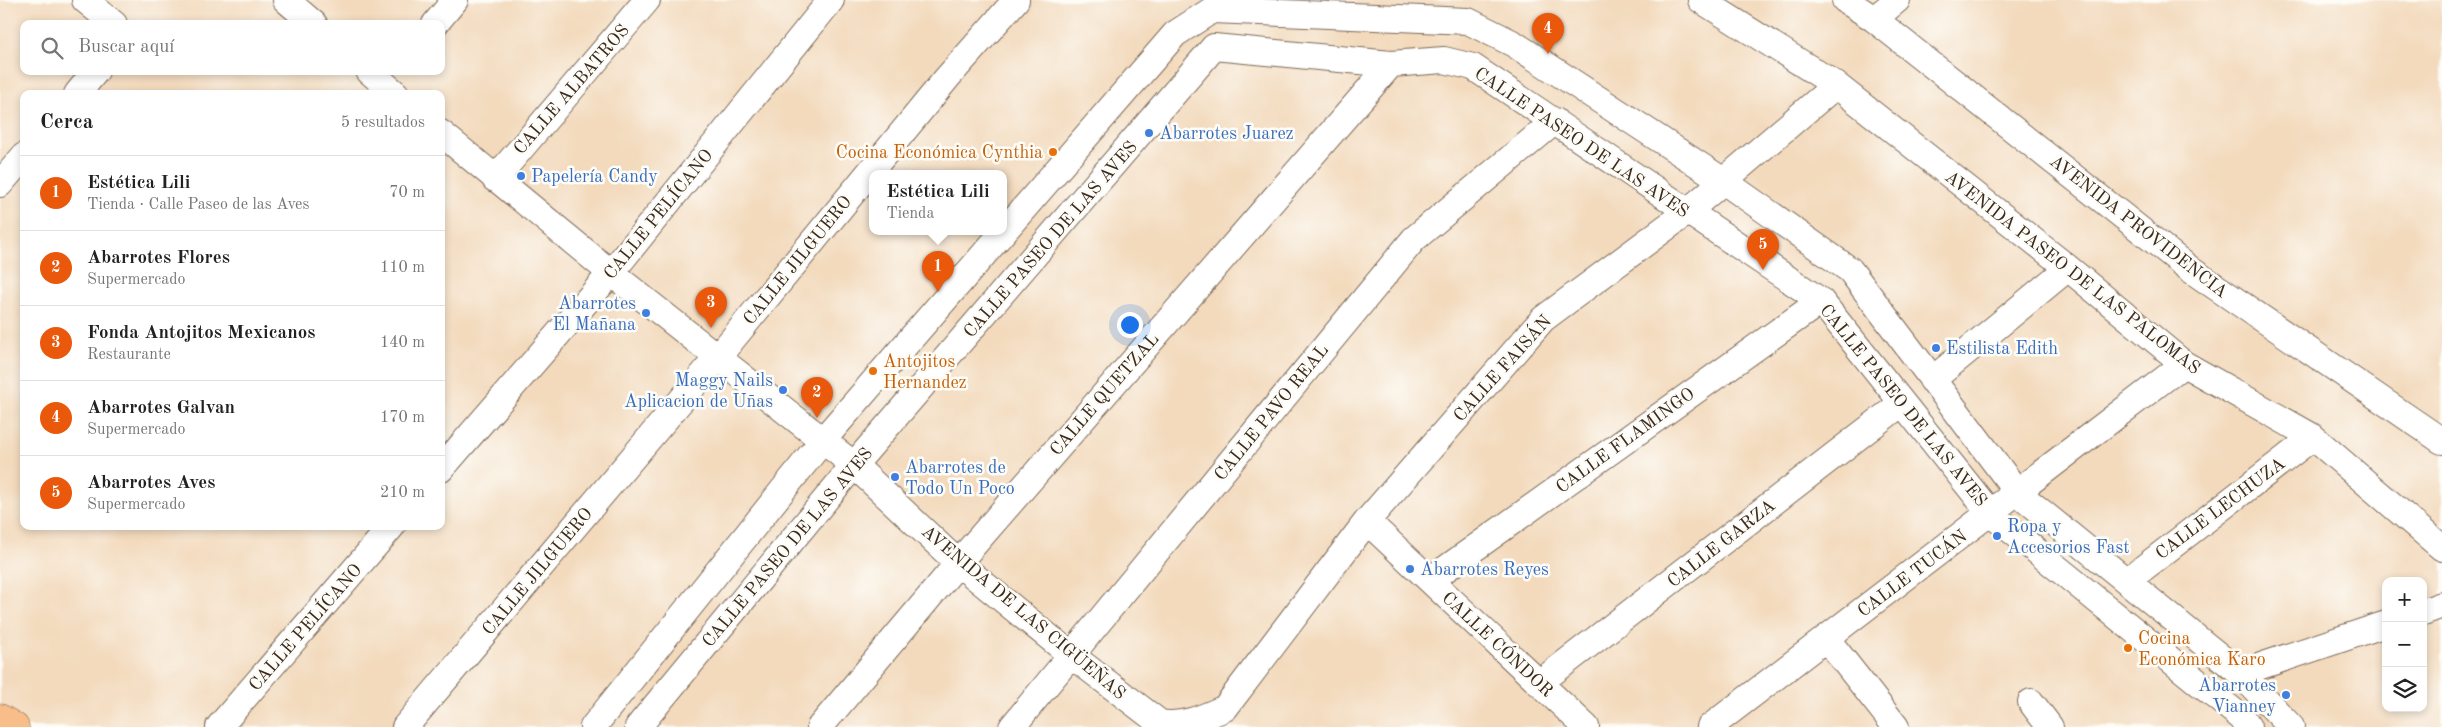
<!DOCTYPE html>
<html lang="es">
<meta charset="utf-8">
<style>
:root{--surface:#fff;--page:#f2f2f2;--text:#222;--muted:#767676;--line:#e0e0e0;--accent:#ea580c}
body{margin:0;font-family:"Old Standard TT",serif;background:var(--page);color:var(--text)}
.controls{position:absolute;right:15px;bottom:15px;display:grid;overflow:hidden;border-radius:10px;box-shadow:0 2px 8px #0003}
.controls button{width:45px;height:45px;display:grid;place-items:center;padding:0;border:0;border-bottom:1px solid var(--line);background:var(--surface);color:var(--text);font:25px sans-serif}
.you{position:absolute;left:1129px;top:324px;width:18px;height:18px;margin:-12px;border:4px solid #fff;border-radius:50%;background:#1a73e8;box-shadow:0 0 0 8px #1a73e833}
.badge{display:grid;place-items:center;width:32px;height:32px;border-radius:50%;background:var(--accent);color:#fff;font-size:16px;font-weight:700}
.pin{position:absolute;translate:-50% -41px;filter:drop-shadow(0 1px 2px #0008)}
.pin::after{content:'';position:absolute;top:26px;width:18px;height:15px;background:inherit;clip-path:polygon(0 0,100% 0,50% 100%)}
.popup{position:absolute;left:869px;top:170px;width:138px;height:65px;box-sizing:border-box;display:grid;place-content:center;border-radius:10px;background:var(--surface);filter:drop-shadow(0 1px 4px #0005);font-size:16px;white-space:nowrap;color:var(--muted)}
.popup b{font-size:19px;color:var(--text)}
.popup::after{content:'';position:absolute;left:50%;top:100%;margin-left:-10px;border:10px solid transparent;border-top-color:var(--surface)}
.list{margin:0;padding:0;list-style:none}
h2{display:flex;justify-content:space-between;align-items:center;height:65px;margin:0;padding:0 20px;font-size:21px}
h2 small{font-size:16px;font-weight:400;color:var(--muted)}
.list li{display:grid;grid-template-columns:32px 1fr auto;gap:15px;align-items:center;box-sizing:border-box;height:75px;padding:0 20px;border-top:1px solid var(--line)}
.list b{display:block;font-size:19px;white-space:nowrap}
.list p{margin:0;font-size:16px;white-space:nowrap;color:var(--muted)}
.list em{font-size:16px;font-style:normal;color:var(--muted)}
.icon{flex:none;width:28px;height:28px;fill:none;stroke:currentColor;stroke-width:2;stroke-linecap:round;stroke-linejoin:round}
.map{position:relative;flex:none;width:2442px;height:727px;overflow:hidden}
.search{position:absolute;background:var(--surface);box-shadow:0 2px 8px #0003;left:20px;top:20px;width:425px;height:55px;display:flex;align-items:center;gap:12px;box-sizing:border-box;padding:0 18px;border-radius:10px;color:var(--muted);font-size:19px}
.panel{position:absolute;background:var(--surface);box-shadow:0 2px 8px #0003;left:20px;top:90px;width:425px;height:440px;border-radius:10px}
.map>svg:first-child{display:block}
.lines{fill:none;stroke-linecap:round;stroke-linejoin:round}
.minor-casing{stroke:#7b6856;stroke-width:28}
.major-casing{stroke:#7b6856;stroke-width:29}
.minor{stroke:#fff;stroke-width:26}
.major{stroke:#f8bd89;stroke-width:28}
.shop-dot{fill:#3f7fe0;stroke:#fdfcf7;stroke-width:2}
.food-dot{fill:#e8710a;stroke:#fdfcf7;stroke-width:2}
.labels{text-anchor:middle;stroke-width:5;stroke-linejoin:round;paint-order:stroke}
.street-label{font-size:18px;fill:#3b2a1e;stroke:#fdfcf7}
.shop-label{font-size:18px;fill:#366cbe;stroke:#fdfcf7;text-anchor:start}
.food-label{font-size:18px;fill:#c56008;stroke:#fdfcf7;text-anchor:start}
</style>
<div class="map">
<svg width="2442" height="727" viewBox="0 0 2442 727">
<rect width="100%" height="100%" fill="#fdfcf7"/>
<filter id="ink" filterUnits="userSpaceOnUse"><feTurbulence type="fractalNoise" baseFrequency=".02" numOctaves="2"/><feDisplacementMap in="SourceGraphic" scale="10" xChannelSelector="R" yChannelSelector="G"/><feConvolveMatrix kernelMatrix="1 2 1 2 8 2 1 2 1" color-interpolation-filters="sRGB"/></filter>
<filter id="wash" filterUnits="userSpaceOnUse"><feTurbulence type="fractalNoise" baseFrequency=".0096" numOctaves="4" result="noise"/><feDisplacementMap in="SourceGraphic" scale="20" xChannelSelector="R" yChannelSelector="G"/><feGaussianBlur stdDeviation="1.12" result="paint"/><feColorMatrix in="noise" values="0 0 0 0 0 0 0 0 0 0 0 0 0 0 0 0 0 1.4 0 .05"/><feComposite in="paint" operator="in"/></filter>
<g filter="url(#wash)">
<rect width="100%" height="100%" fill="#f3dabd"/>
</g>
<g filter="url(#ink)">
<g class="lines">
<defs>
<path id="minor" d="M 85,0 L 114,24
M 286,0 L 314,24
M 1701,0 L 1836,85 L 2068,268 L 2184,364 L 2313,437 L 2442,548
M 1845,0 L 1874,19 L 2191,270 L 2442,441
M 1874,19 L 1897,0
M 435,24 L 455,0
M 369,71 L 396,94
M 77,94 L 96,71
M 441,133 L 611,273 L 854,465 L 958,563 L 1071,655 L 1160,723 C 1184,727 1204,717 1225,708 L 1367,521 L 1543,319 L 1687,212 L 1836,85
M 495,179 L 647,0
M 0,184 L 24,156
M 1932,380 L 2068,268
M 441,469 L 611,273 L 831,0
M 1367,521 L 1586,727
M 1430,580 L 1821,301
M 2128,580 L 2313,437
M 2423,612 L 2442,605
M 1826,638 L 1896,727
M 2240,673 L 2386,624
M 1539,683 L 1902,403
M 2031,702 L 2050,727
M 219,727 L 392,526
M 405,727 L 717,358 L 947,78 L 1016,0
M 593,727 L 823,440 L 1175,34 L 1212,10 L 1468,21 L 1514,44 L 1722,180 L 1850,270 L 2018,493 L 2240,673 L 2291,727
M 638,727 L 854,465 L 1214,47 L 1391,64 L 1444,60 L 1473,67 L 1821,301 L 1991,514 L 2242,718 L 2248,727
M 820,727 L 958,563 L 1391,64
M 1012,727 L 1414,239 L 1555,121
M 1710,727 L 2184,364"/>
<path id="major" d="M 0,718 L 15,727"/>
</defs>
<!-- minor casing -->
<use href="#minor" class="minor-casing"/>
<!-- major casing -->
<use href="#major" class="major-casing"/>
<!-- minor -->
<use href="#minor" class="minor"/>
<!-- major -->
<use href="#major" class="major"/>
</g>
</g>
<!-- markers -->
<g class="shop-dot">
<circle cx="1149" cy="133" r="5"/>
<circle cx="521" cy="176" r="5"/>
<circle cx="646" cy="313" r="5"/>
<circle cx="1936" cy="348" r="5"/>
<circle cx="783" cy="390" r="5"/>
<circle cx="895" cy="477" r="5"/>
<circle cx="1997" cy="536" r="5"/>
<circle cx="1410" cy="569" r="5"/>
<circle cx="2286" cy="695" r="5"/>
</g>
<g class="food-dot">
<circle cx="1053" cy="152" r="5"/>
<circle cx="873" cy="371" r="5"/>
<circle cx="2128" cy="648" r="5"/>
</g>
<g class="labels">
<!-- street labels -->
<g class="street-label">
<text transform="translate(571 89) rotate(-49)" y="6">CALLE ALBATROS</text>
<text transform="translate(1582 142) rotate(34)" y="6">CALLE PASEO DE LAS AVES</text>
<text transform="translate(658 214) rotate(-51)" y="6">CALLE PELÍCANO</text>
<text transform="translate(2139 226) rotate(38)" y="6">AVENIDA PROVIDENCIA</text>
<text transform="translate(1050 239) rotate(-49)" y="6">CALLE PASEO DE LAS AVES</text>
<text transform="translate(797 260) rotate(-51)" y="6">CALLE JILGUERO</text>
<text transform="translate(2073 272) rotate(38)" y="6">AVENIDA PASEO DE LAS PALOMAS</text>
<text transform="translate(1502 368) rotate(-48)" y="6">CALLE FAISÁN</text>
<text transform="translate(1104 394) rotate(-49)" y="6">CALLE QUETZAL</text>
<text transform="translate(1904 405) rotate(51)" y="6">CALLE PASEO DE LAS AVES</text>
<text transform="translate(1271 412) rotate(-51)" y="6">CALLE PAVO REAL</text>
<text transform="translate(1625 440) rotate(-36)" y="6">CALLE FLAMINGO</text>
<text transform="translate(2220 508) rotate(-37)" y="6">CALLE LECHUZA</text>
<text transform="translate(1721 543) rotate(-38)" y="6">CALLE GARZA</text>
<text transform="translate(787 547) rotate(-50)" y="6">CALLE PASEO DE LAS AVES</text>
<text transform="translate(537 571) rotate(-50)" y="6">CALLE JILGUERO</text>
<text transform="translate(1912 573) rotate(-37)" y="6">CALLE TUCÁN</text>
<text transform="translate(1024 612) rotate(40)" y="6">AVENIDA DE LAS CIGÜEÑAS</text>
<text transform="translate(305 627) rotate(-49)" y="6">CALLE PELÍCANO</text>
<text transform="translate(1498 644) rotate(43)" y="6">CALLE CÓNDOR</text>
</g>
<!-- shop labels -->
<g class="shop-label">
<text x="1159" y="139">Abarrotes Juarez</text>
<text x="531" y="182">Papelería Candy</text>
<text x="636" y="309" text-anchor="end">Abarrotes<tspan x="636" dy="21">El Mañana</tspan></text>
<text x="1946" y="354">Estilista Edith</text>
<text x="773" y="386" text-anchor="end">Maggy Nails<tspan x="773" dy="21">Aplicacion de Uñas</tspan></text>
<text x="905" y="473">Abarrotes de<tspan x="905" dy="21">Todo Un Poco</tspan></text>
<text x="2007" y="532">Ropa y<tspan x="2007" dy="21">Accesorios Fast</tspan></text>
<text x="1420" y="575">Abarrotes Reyes</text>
<text x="2276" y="691" text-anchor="end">Abarrotes<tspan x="2276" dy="21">Vianney</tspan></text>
</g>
<!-- food labels -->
<g class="food-label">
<text x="1043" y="158" text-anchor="end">Cocina Económica Cynthia</text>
<text x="883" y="367">Antojitos<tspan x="883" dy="21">Hernandez</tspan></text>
<text x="2138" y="644">Cocina<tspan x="2138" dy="21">Económica Karo</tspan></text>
</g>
</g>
</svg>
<div class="controls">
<button>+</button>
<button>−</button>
<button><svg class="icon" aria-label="layers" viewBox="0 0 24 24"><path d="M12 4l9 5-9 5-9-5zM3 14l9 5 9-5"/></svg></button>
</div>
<div class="you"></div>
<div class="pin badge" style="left:938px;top:292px">1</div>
<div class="popup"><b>Estética Lili</b>Tienda</div>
<div class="pin badge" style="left:817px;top:418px">2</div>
<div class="pin badge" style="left:711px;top:328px">3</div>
<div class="pin badge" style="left:1548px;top:54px">4</div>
<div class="pin badge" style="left:1763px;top:270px">5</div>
<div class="search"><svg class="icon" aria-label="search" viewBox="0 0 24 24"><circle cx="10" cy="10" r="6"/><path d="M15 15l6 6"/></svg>Buscar aquí</div>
<section class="panel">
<h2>Cerca<small>5 resultados</small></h2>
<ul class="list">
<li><span class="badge">1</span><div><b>Estética Lili</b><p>Tienda · Calle Paseo de las Aves</p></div><em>70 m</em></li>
<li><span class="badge">2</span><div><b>Abarrotes Flores</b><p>Supermercado</p></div><em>110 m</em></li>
<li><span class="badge">3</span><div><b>Fonda Antojitos Mexicanos</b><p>Restaurante</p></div><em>140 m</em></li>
<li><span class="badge">4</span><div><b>Abarrotes Galvan</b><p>Supermercado</p></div><em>170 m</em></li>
<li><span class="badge">5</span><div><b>Abarrotes Aves</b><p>Supermercado</p></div><em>210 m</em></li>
</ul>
</section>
</div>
